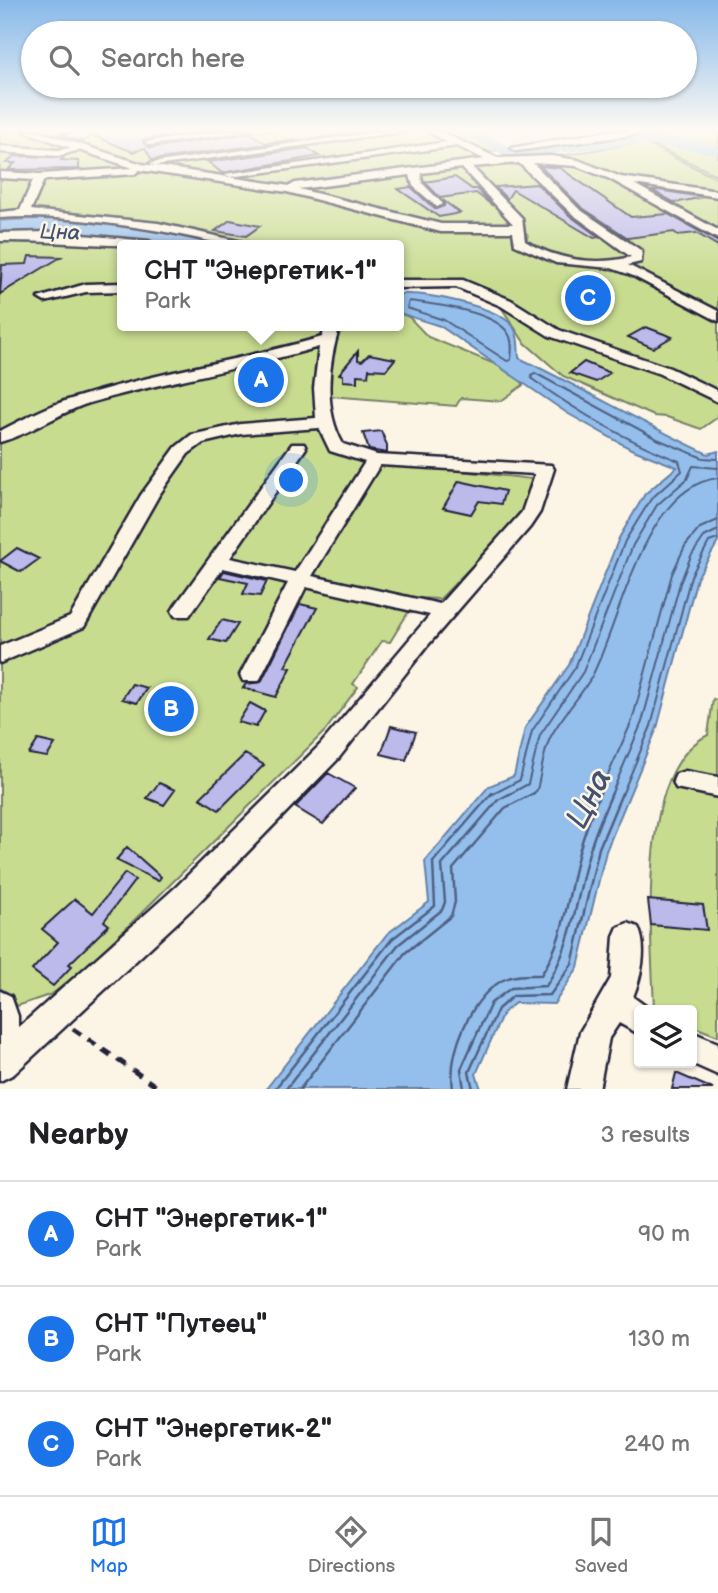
<!DOCTYPE html>
<meta charset="utf-8">
<style>
:root{--surface:#fff;--page:#f6f6f6;--text:#202124;--muted:#757577;--line:#e0e0e0;--accent:#1a73e8}
body{margin:0;font-family:"Balsamiq Sans",sans-serif;background:var(--page);color:var(--text)}
.controls{position:absolute;right:21px;bottom:21px;display:grid;overflow:hidden;border-radius:7px;box-shadow:0 2px 5px #0004}
.controls button{width:63px;height:63px;display:grid;place-items:center;padding:0;border:0;border-bottom:2px solid var(--line);background:var(--surface);color:var(--text);font:35px sans-serif}
.you{position:absolute;left:292px;top:481px;width:24px;height:24px;margin:-18px;border:5px solid #fff;border-radius:50%;background:#1a73e8;box-shadow:0 0 0 10px #1a73e833}
.badge{display:grid;place-items:center;width:46px;height:46px;border-radius:50%;background:var(--accent);color:#fff;font-size:23px;font-weight:700}
.pin{position:absolute;translate:-50% -50%;border:4px solid #fff;box-shadow:0 2px 7px #0006}
.popup{position:absolute;left:117px;top:240px;width:287px;height:91px;box-sizing:border-box;display:grid;place-content:center;border-radius:7px;background:var(--surface);filter:drop-shadow(0 2px 5px #0005);font-size:23px;white-space:nowrap;color:var(--muted)}
.popup b{font-size:26px;color:var(--text)}
.popup::after{content:'';position:absolute;left:50%;top:100%;margin-left:-14px;border:14px solid transparent;border-top-color:var(--surface)}
.list{margin:0;padding:0;list-style:none}
h2{display:flex;justify-content:space-between;align-items:center;height:91px;margin:0;padding:0 28px;font-size:30px}
h2 small{font-size:23px;font-weight:400;color:var(--muted)}
.list li{display:grid;grid-template-columns:46px 1fr auto;gap:21px;align-items:center;box-sizing:border-box;height:105px;padding:0 28px;border-top:2px solid var(--line)}
.list b{display:block;font-size:26px;white-space:nowrap}
.list p{margin:0;font-size:23px;white-space:nowrap;color:var(--muted)}
.list em{font-size:23px;font-style:normal;color:var(--muted)}
.icon{flex:none;width:38px;height:38px;fill:none;stroke:currentColor;stroke-width:2;stroke-linecap:round;stroke-linejoin:round}
.map{position:relative;flex:none;width:718px;height:1089px;overflow:hidden}
.search{position:absolute;background:var(--surface);box-shadow:0 2px 5px #0004;left:21px;right:21px;top:21px;height:77px;display:flex;align-items:center;gap:18px;box-sizing:border-box;padding:0 24px;border-radius:38px;color:var(--muted);font-size:26px}
.sheet{height:406px;background:var(--surface)}
nav{display:flex;justify-content:space-around;align-items:center;box-sizing:border-box;height:98px;border-top:2px solid var(--line);background:var(--surface);font-size:19px;color:var(--muted)}
nav a{display:grid;justify-items:center;gap:4px}
nav .on{color:var(--accent)}
.map>svg:first-child{display:block}
.built{fill:#e9e3e7}
.green{fill:#c8dc90;stroke:#757f66;stroke-width:2}
.water{fill:#94bfed;stroke:#6680a6;stroke-width:2}
.lines{fill:none;stroke-linecap:round;stroke-linejoin:round}
.shore-far1{stroke:#506182;stroke-width:2}
.shore{stroke:#506182;stroke-width:2.5}
.river{fill:#94bfed;fill-rule:evenodd}
.building{fill:#bcb9eb;stroke:#22223b;stroke-width:2}
.minor-casing{stroke:#22223b;stroke-width:5}
.path{stroke:#22223b;stroke-width:5;stroke-dasharray:10 8;stroke-linecap:butt}
.minor{fill:#fcf5e5;fill-rule:evenodd}
.labels{text-anchor:middle;stroke-width:5;stroke-linejoin:round;paint-order:stroke}
.far-water-label{font-size:21px;font-style:italic;fill:#445170;stroke:#fcf5e5}
.near-water-label{font-size:32px;font-style:italic;fill:#445170;stroke:#fcf5e5}
</style>
<div class="map">
<svg width="718" height="1089" viewBox="0 0 718 1089">
<rect width="100%" height="100%" fill="#fcf5e5"/>
<filter id="ink" filterUnits="userSpaceOnUse"><feTurbulence type="fractalNoise" baseFrequency=".0143" numOctaves="2"/><feDisplacementMap in="SourceGraphic" scale="14" xChannelSelector="R" yChannelSelector="G"/><feConvolveMatrix kernelMatrix="1 2 1 2 8 2 1 2 1" color-interpolation-filters="sRGB"/></filter>
<g filter="url(#ink)">
<!-- built -->
<path class="built" d="M 471,131 L 617,131 L 506,147 Z"/>
<!-- green -->
<path class="green" d="M 0,131 L 23,131 L 74,151 L 138,169 L 48,174 L 0,173 Z
M 81,131 L 427,131 L 487,159 L 275,187 L 143,166 L 48,134 Z
M 440,131 L 468,131 L 507,149 L 485,152 Z
M 671,131 L 718,131 L 718,176 L 643,140 L 510,158 L 502,153 L 617,134 Z
M 643,142 L 718,179 L 718,313 L 613,263 L 548,255 L 526,242 L 528,235 L 521,228 L 448,228 L 294,190 L 297,187 L 534,160 Z
M 157,172 L 303,195 L 437,228 L 510,230 L 517,232 L 516,242 C 545,263 575,260 608,267 C 647,275 686,300 718,323 L 718,417 L 701,429 L 667,417 L 654,416 L 563,376 L 524,342 L 499,304 L 456,281 L 399,280 L 399,245 L 265,245 L 193,229 L 34,214 L 32,209 L 45,178 Z
M 0,176 L 34,179 L 23,210 L 0,214 Z
M 0,238 L 123,245 L 123,326 L 399,326 L 399,313 L 409,317 L 428,337 L 522,375 L 523,385 L 501,401 L 461,398 L 456,406 L 330,396 L 320,427 L 325,443 L 348,458 L 532,479 L 525,511 L 440,599 L 417,598 L 390,642 L 382,641 L 353,684 L 358,687 L 325,731 L 88,966 L 52,994 L 17,1006 L 11,995 L 0,988 Z
M 713,699 L 718,700 L 718,1036 L 692,1026 L 692,1010 L 654,1010 C 652,940 634,771 708,735 Z"/>
<!-- water -->
<path class="water" d="M 47,218 L 183,233 L 233,245 L 169,245 L 89,236 L 0,236 L 0,221 Z
M 399,294 C 424,292 497,306 513,326 C 519,335 518,347 519,358 C 583,388 643,424 708,454 L 718,451 L 718,542 L 697,578 L 657,728 L 606,851 L 578,967 L 554,1004 L 515,1003 L 503,1013 L 476,1074 L 481,1089 L 266,1089 L 387,934 L 429,902 L 425,861 L 489,786 L 514,776 L 525,728 L 569,665 L 619,538 L 645,494 L 677,467 L 631,449 L 567,413 L 440,326 L 399,313 Z"/>
<g class="lines">
<!-- shore-far1 -->
<path class="shore-far1" d="M 409,301 C 433,304 494,311 508,333 C 513,340 512,351 511,360 L 507,361 L 444,320 L 407,308 Z
M 491,795 L 520,780 L 532,731 L 575,668 L 625,541 L 651,499 L 682,471 L 679,461 C 625,440 579,413 532,379 L 531,375 L 535,373 L 657,439 L 703,458 L 718,459
M 508,795 L 528,784 L 540,735 L 583,672 L 633,545 L 657,505 L 687,479 L 693,466 L 718,468
M 532,795 L 537,790 C 541,774 543,754 550,738 C 561,716 580,698 592,676 C 621,621 644,486 718,478
M 599,795 L 632,721 L 672,574 L 685,546 L 700,528 L 718,520
M 611,795 L 642,722 L 680,583 L 691,556 L 704,537 L 718,530
M 622,795 L 651,726 L 691,576 L 709,542 L 718,539"/>
<!-- shore -->
<path class="shore" d="M 275,1089 L 392,939 L 435,906 L 433,862 L 492,793
M 286,1089 L 398,945 L 442,910 L 445,902 L 442,865 L 498,800 L 511,793
M 300,1089 L 405,953 L 451,916 L 455,902 L 453,869 L 505,808 L 534,793
M 453,1089 C 448,1053 470,998 503,980 C 515,974 529,975 541,975 C 564,940 567,900 577,860 C 582,837 591,815 600,793
M 464,1089 L 461,1069 L 491,1003 L 511,988 L 546,986 C 571,948 575,907 586,864 C 592,839 602,816 612,793
M 473,1089 L 469,1072 L 498,1009 L 513,996 L 550,995 L 572,964 L 599,848 L 622,793"/>
<!-- river -->
<path class="river" d="M 456,131 L 476,131 L 510,147 L 642,134 L 718,144 L 718,154 L 642,144 L 511,157 Z"/>
</g>
<!-- building -->
<path class="building" d="M 83,131 L 167,131 L 172,136 L 143,140 L 150,148 L 251,133 L 265,143 L 296,140 L 152,160 L 145,148 L 133,152 L 92,135 L 83,142 L 59,135 Z
M 307,148 L 319,156 L 222,173 L 208,162 Z
M 15,156 L 64,157 L 61,160 L 79,161 L 79,169 L 8,170 L 15,163 L 6,163 Z
M 540,166 L 560,168 L 631,217 L 668,214 L 718,242 L 718,246 L 696,233 L 678,235 L 674,232 L 628,238 L 581,207 Z
M 455,177 L 472,189 L 477,189 L 493,206 L 476,193 L 440,198 L 425,182 Z
M 537,184 L 569,215 L 599,237 L 594,238 L 513,190 L 507,199 L 495,187 Z
M 411,187 L 435,209 L 444,206 L 444,201 L 460,213 L 439,217 L 398,189 Z
M 658,190 L 703,197 L 675,203 L 653,191 Z
M 230,220 L 260,226 L 246,236 L 215,231 Z
M 29,256 L 61,257 L 0,294 L 2,265 L 27,264 Z
M 646,327 L 672,337 L 653,348 L 628,337 Z
M 358,351 L 358,360 L 362,361 L 369,354 L 395,359 L 386,370 L 369,369 L 368,376 L 357,375 L 357,382 L 343,381 L 343,375 L 339,374 Z
M 584,362 L 610,373 L 596,382 L 570,373 Z
M 381,431 L 387,445 L 387,453 L 369,450 L 363,433 Z
M 459,481 L 505,491 L 501,504 L 479,501 L 471,514 L 443,508 Z
M 17,548 L 39,559 L 21,572 L 0,561 Z
M 224,571 L 267,581 L 260,596 L 243,594 L 248,583 L 220,577 Z
M 300,604 L 317,608 L 285,667 L 291,668 L 276,697 L 243,688 L 246,684 L 261,682 Z
M 222,620 L 238,624 L 226,643 L 209,639 Z
M 132,684 L 147,688 L 137,703 L 122,699 Z
M 250,703 L 265,711 L 256,727 L 238,722 Z
M 391,726 L 416,732 L 406,760 L 381,754 Z
M 38,740 L 55,744 L 47,757 L 29,754 Z
M 245,754 L 264,765 L 219,810 L 200,798 Z
M 328,773 L 355,788 L 323,824 L 295,807 Z
M 159,783 L 175,790 L 164,805 L 147,798 Z
M 127,847 L 161,877 L 158,881 L 116,860 Z
M 125,873 L 135,880 L 104,921 L 109,925 L 69,964 L 72,966 L 53,986 L 32,970 L 58,942 L 42,929 L 75,899 L 93,913 Z
M 648,900 L 703,905 L 707,930 L 651,925 Z
M 676,1073 L 713,1089 L 672,1089 Z"/>
<g class="lines">
<defs>
<path id="minor" d="M 24,131 L 38,131 L 142,164 L 290,186 L 295,183 L 484,159 L 457,146 L 230,177 L 225,174 L 447,142 L 427,131 L 439,131 L 498,158 L 551,156 L 578,160 L 621,177 L 718,191 L 718,197 L 634,184 L 718,230 L 718,239 L 610,179 L 576,166 L 533,163 L 579,209 L 642,251 L 641,262 L 628,265 L 718,311 L 718,321 L 631,275 L 611,268 L 556,263 L 515,245 L 513,232 L 441,232 L 287,192 L 139,170 L 135,174 L 44,180 L 31,210 L 158,223 L 255,245 C 223,247 192,236 160,231 C 111,223 49,214 0,218 L 0,212 L 20,210 L 33,180 L 0,178 L 0,172 L 40,174 L 133,168 L 79,150 L 58,156 L 0,152 L 0,146 L 58,150 L 71,148 ZM 519,163 L 571,213 L 631,257 C 596,266 556,260 525,241 L 522,218 L 472,167 ZM 462,168 L 513,224 L 441,224 L 299,189 L 410,175 L 413,186 L 437,207 L 443,204 L 422,183 L 421,173 Z
M 223,131 L 250,131 L 150,145 L 145,142 Z
M 383,131 L 408,131 L 155,166 L 150,163 Z
M 608,131 L 661,131 L 516,151 L 511,148 Z
M 50,232 L 149,241 L 155,245 C 104,247 52,240 0,241 L 0,233 Z
M 399,280 L 463,280 L 511,300 L 559,330 L 670,368 L 718,391 L 718,402 L 660,374 L 549,336 L 501,306 L 456,287 L 399,288 Z
M 123,283 L 123,291 L 86,292 L 45,302 L 38,298 L 86,284 Z
M 326,326 L 340,326 C 328,363 323,409 343,444 L 377,455 L 551,465 L 554,469 L 540,512 L 530,527 L 428,645 L 338,759 L 196,905 L 14,1074 L 0,1081 L 0,991 L 11,996 L 18,1016 L 18,1028 L 176,887 L 320,745 L 430,615 L 306,587 L 259,681 L 243,681 L 240,675 L 288,583 L 223,568 L 189,616 L 175,616 L 172,611 L 175,606 L 292,444 L 304,444 L 306,448 L 230,558 L 295,572 L 365,462 L 330,451 L 319,428 L 241,434 L 203,443 L 188,454 L 159,495 L 84,627 L 0,663 L 0,646 L 70,617 L 141,495 L 176,447 L 191,435 L 241,424 L 316,418 L 314,388 L 319,347 C 243,369 165,381 89,403 C 58,413 31,434 0,442 L 0,431 C 22,420 45,407 68,400 C 151,373 238,361 322,337 ZM 380,465 L 535,474 L 522,512 L 440,604 L 312,576 Z
M 685,771 L 718,777 L 718,797 L 676,788 L 673,781 L 676,774 Z
M 628,923 L 638,927 C 648,948 641,977 633,997 L 651,1010 L 639,1010 L 639,1034 L 619,1023 L 609,1038 L 599,1089 L 567,1089 L 580,1032 L 611,978 L 614,936 L 618,927 Z
M 692,1032 L 718,1043 L 718,1075 L 691,1063 Z"/>
</defs>
<!-- minor casing -->
<use href="#minor" class="minor-casing"/>
<!-- path -->
<path class="path" d="M 73,1029 L 160,1089"/>
<!-- minor -->
<use href="#minor" class="minor"/>
</g>
</g>
<!-- sky -->
<linearGradient id="sky" x2="0" y2="1"><stop stop-color="#86b8ea"/><stop offset="0.46" stop-color="#fefaf3"/><stop offset="1" stop-color="#fefaf3" stop-opacity="0"/></linearGradient>
<rect width="718" height="283" fill="url(#sky)"/>
<g class="labels">
<!-- far-water labels -->
<g class="far-water-label">
<text transform="translate(60 232) rotate(2)" y="7">Цна</text>
</g>
<!-- near-water labels -->
<g class="near-water-label">
<text transform="translate(588 798) rotate(-63)" y="11">Цна</text>
</g>
</g>
</svg>
<div class="controls">
<button><svg class="icon" aria-label="layers" viewBox="0 0 24 24"><path d="M12 4l9 5-9 5-9-5zM3 14l9 5 9-5"/></svg></button>
</div>
<div class="you"></div>
<div class="pin badge" style="left:261px;top:380px">A</div>
<div class="popup"><b>СНТ &quot;Энергетик-1&quot;</b>Park</div>
<div class="pin badge" style="left:171px;top:709px">B</div>
<div class="pin badge" style="left:588px;top:298px">C</div>
<div class="search"><svg class="icon" aria-label="search" viewBox="0 0 24 24"><circle cx="10" cy="10" r="6"/><path d="M15 15l6 6"/></svg>Search here</div>
</div>
<section class="sheet">
<h2>Nearby<small>3 results</small></h2>
<ul class="list">
<li><span class="badge">A</span><div><b>СНТ &quot;Энергетик-1&quot;</b><p>Park</p></div><em>90 m</em></li>
<li><span class="badge">B</span><div><b>СНТ &quot;Путеец&quot;</b><p>Park</p></div><em>130 m</em></li>
<li><span class="badge">C</span><div><b>СНТ &quot;Энергетик-2&quot;</b><p>Park</p></div><em>240 m</em></li>
</ul>
</section>
<nav>
<a class="on"><svg class="icon" aria-label="map" viewBox="0 0 24 24"><path d="M3 6l6-2 6 2 6-2v14l-6 2-6-2-6 2zM9 4v14M15 6v14"/></svg>Map</a>
<a><svg class="icon" aria-label="directions" viewBox="0 0 24 24"><path d="M12 3l9 9-9 9-9-9zM9 14v-3h6M13 9l2 2-2 2"/></svg>Directions</a>
<a><svg class="icon" aria-label="saved" viewBox="0 0 24 24"><path d="M7 4h10v16l-5-4-5 4z"/></svg>Saved</a>
</nav>
